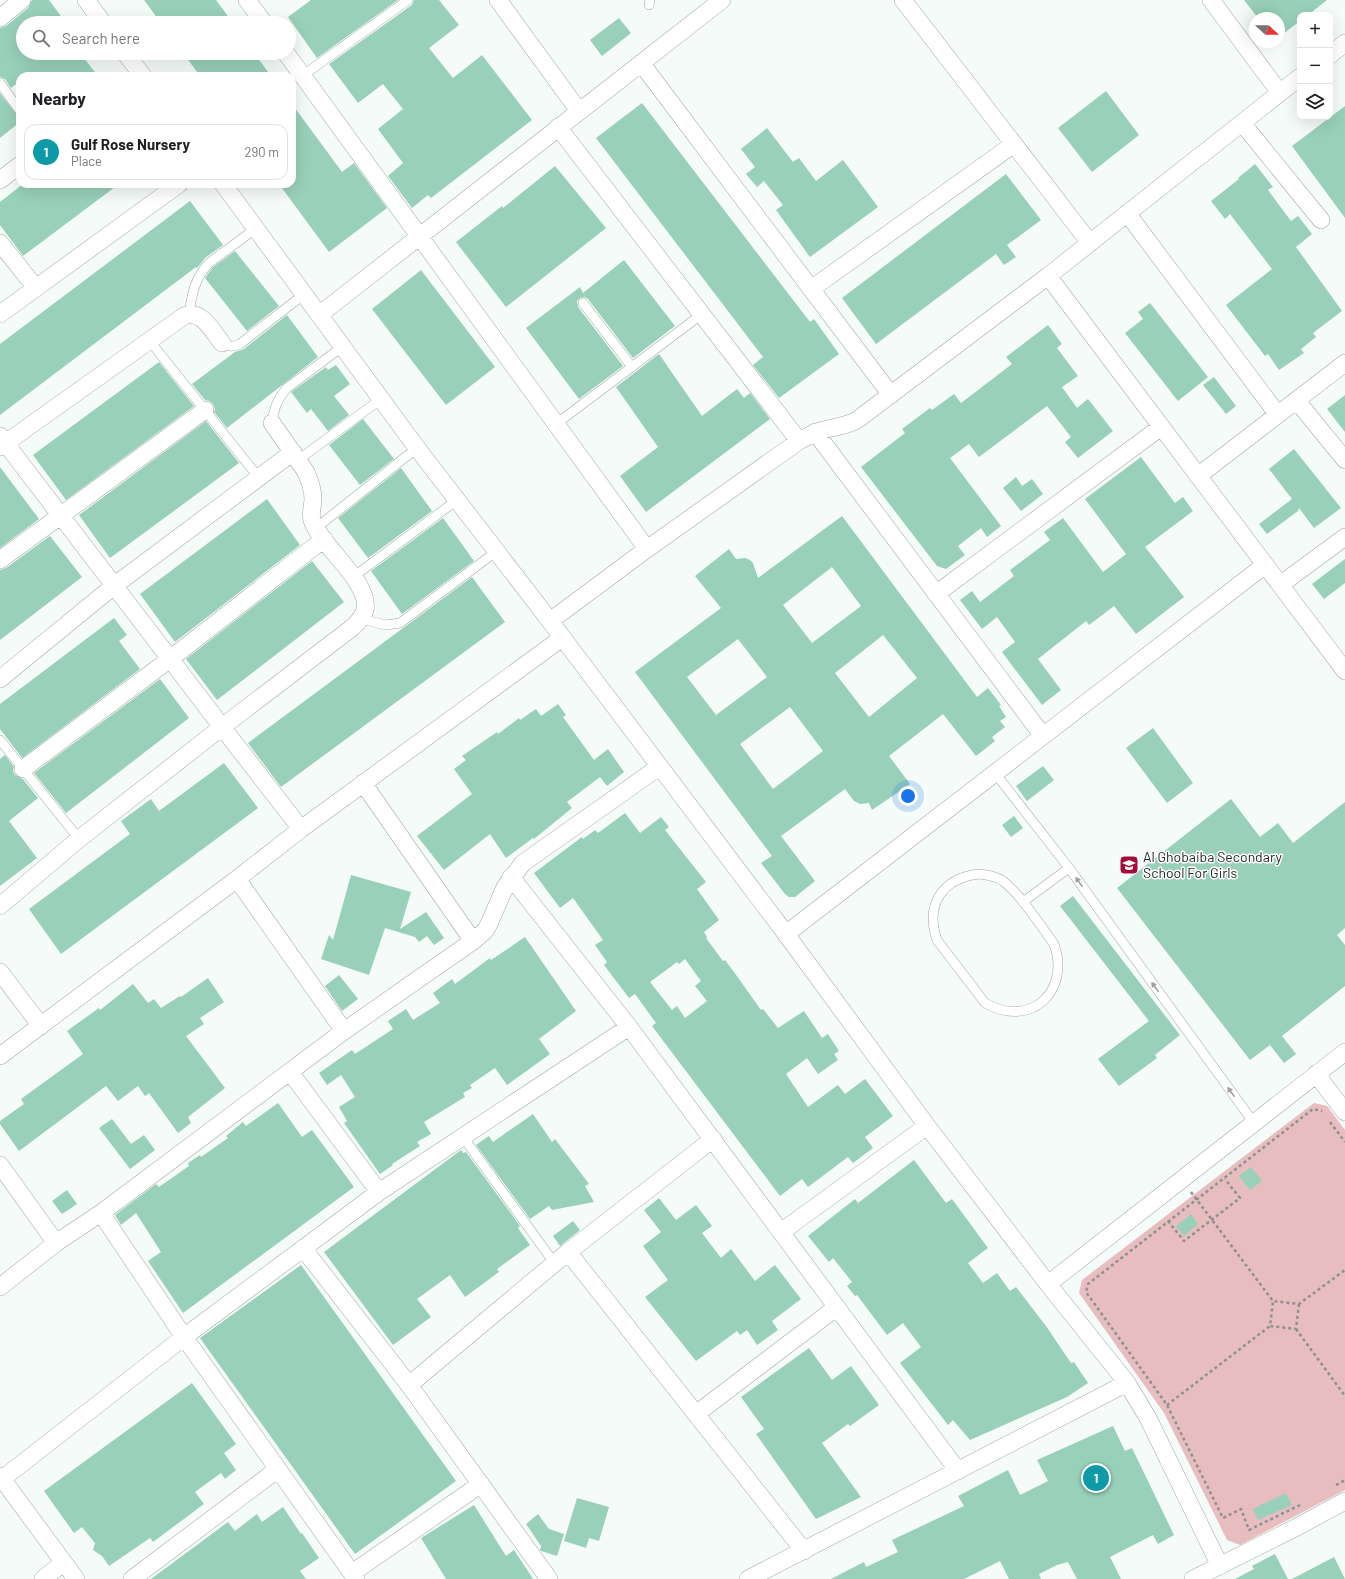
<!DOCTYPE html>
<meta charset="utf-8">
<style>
:root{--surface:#fff;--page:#f2f2f2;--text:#202124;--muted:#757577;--line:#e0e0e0;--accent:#111827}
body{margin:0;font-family:Barlow,sans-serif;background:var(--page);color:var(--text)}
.controls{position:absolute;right:12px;top:12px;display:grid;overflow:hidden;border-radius:8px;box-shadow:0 4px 16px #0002}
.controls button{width:36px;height:36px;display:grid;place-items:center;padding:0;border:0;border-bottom:1px solid var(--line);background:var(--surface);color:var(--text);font:20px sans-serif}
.compass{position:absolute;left:1249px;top:12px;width:36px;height:36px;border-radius:50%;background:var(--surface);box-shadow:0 4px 16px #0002;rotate:111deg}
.you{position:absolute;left:908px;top:796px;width:14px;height:14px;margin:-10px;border:3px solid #fff;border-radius:50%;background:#1a73e8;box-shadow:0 0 0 6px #1a73e833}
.badge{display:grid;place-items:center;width:26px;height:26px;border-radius:50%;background:var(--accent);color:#fff;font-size:13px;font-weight:700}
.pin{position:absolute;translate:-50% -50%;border:2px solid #fff;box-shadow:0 1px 4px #0006}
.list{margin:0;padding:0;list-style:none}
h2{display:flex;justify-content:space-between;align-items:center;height:52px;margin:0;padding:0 16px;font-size:17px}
h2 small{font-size:13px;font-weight:400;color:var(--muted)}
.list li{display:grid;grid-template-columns:26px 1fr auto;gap:12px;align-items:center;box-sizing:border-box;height:56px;margin:0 8px 8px;padding:0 8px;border:1px solid var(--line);border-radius:12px}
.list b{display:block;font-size:15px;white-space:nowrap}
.list p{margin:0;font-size:13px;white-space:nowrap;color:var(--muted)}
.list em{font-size:13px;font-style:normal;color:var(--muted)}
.icon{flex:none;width:22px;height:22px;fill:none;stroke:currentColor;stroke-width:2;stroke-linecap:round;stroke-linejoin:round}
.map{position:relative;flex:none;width:1345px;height:1579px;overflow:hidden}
.search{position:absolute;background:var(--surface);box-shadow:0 4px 16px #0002;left:16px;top:16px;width:280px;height:44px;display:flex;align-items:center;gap:10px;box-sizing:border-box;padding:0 14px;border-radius:22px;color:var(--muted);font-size:15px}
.panel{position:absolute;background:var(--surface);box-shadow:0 4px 16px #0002;left:16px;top:72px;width:280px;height:116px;border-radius:12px}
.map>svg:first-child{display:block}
.green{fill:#e8bdc0}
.building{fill:#98d0b9;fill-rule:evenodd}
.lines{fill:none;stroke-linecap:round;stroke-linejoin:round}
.lane-casing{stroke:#a1a7a5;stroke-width:10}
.street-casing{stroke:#a1a7a5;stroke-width:18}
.path{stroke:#8c908e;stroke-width:2.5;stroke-dasharray:3 3;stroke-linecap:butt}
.lane{stroke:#fff;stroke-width:9}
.street{stroke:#fff;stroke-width:17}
.oneway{fill:#9e9f9e}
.labels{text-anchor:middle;stroke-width:3;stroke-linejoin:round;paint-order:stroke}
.poi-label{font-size:14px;fill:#272928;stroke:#fff;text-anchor:start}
</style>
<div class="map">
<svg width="1345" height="1579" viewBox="0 0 1345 1579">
<rect width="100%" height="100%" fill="#f5fbf8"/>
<!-- green -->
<path class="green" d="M 1314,1103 L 1327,1106 L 1345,1130 L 1345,1490 L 1240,1545 L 1227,1540 L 1164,1413 L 1079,1293 L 1082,1280 Z"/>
<!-- building -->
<path class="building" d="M 32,0 L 49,0 L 66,23 L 23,23 L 23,53 L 80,53 L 98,76 L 20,76 L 20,81 L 11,88 L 5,79 L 0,77 L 0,28 L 6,26 L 28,8 Z
M 144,0 L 216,0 L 233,23 L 161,23 Z
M 311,0 L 398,0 L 317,58 L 288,17 Z
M 414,0 L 439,0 L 459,25 L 429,48 L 453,78 L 482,55 L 532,120 L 431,198 L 428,195 L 412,208 L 388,176 L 403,163 L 378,129 L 403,109 L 383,84 L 358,103 L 329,64 L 412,5 Z
M 1244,0 L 1327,0 L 1308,15 L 1300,15 L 1300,21 L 1279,37 L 1279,18 L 1258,18 Z
M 619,18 L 631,33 L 602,56 L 590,40 Z
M 183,53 L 254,53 L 271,76 L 200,76 Z
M 1106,91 L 1139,135 L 1092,172 L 1058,128 Z
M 0,93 L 20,119 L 20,122 L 0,138 Z
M 642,103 L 810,322 L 814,319 L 839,354 L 779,398 L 753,365 L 763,357 L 596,138 Z
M 292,104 L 342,172 L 354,163 L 387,208 L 329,252 L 279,184 L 292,184 Z
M 1345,106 L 1345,218 L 1292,146 Z
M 767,128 L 793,162 L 799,158 L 816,181 L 843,160 L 878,207 L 810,257 L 776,210 L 783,205 L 764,181 L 757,187 L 746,174 L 755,167 L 741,149 Z
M 1255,164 L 1273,187 L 1268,190 L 1291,221 L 1298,216 L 1312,234 L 1296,247 L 1342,311 L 1313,333 L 1316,337 L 1301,349 L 1304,353 L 1279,370 L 1268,354 L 1265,356 L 1226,305 L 1272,269 L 1230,214 L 1225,219 L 1211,201 L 1239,179 L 1238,178 Z
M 555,166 L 606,228 L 506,307 L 456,242 L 502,206 L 503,208 Z
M 1006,174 L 1041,220 L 1007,245 L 1016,257 L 1004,265 L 996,254 L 876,344 L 842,298 Z
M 23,184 L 119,184 L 23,256 L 0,225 L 0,202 Z
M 190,201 L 223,245 L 205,258 L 197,268 L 196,267 L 0,415 L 0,344 Z
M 235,251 L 279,306 L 247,331 L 205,278 L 213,267 Z
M 624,260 L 675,326 L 633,358 L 588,299 L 585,297 L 580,298 L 577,301 L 578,307 L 623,366 L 579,399 L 526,328 L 580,287 L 583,293 Z
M 421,270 L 495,367 L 446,405 L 372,309 Z
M 1150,303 L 1208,377 L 1178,401 L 1125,333 L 1143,319 L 1138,312 Z
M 287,315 L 318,357 L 227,428 L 214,412 L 215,409 L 213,404 L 209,401 L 205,400 L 192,384 L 235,352 L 244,349 Z
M 1048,325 L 1062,344 L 1057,348 L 1078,376 L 1062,387 L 1077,408 L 1088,399 L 1113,431 L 1078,458 L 1065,442 L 1071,437 L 1047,406 L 979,457 L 969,444 L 950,458 L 1001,526 L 987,537 L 981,528 L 958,546 L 965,555 L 946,569 L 937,566 L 861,467 L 905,433 L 902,429 L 930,408 L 932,410 L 954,394 L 961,403 L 1012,364 L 1006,357 Z
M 659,354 L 702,416 L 737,389 L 744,398 L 750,393 L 770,419 L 646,512 L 620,476 L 658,447 L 616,387 Z
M 159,362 L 194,406 L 66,500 L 33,455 Z
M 336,365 L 350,384 L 334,396 L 349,415 L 328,431 L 311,409 L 307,413 L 291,392 L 326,367 L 328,370 Z
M 1214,377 L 1236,406 L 1226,414 L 1203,385 Z
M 1345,395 L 1345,432 L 1327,409 Z
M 363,419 L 394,459 L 360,485 L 329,445 Z
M 206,421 L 239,463 L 110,558 L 79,515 Z
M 1294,449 L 1341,508 L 1314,528 L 1299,508 L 1298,511 L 1267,534 L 1259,524 L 1292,499 L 1269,469 Z
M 1141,457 L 1175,503 L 1183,497 L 1193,511 L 1145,547 L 1184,597 L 1136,634 L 1114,606 L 1089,625 L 1086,621 L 1038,659 L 1061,690 L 1042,705 L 1002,652 L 1015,642 L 997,617 L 982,629 L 960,600 L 972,591 L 980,602 L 1014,576 L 1010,570 L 1050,540 L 1044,532 L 1063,518 L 1103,572 L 1126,554 L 1085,499 Z
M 0,467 L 39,519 L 0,548 Z
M 401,468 L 432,511 L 368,558 L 338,518 Z
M 1016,477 L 1022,486 L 1032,479 L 1043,494 L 1021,511 L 1003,488 Z
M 267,499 L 300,545 L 175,642 L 140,594 Z
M 842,516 L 977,697 L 988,688 L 1001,705 L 999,706 L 1006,717 L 1000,721 L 1005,727 L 992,737 L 995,741 L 976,756 L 943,714 L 889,756 L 910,784 L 872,810 L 869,803 L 860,804 L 854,801 L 845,789 L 781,836 L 815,881 L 795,897 L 789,897 L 785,894 L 761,863 L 772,856 L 635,672 L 721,608 L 695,576 L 729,549 L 736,559 L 745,558 L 750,560 L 753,563 L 758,578 ZM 832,567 L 861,606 L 812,643 L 783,605 ZM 883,635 L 917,678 L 869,717 L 835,673 ZM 738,639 L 767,677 L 716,715 L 687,677 ZM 790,707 L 823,751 L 773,789 L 740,744 Z
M 443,518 L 474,561 L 402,614 L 371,571 Z
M 50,536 L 82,577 L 0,640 L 0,570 L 6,568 Z
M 1345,559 L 1345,583 L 1324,599 L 1312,584 Z
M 312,561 L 344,602 L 217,700 L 186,659 Z
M 472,577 L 505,622 L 281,787 L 248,743 Z
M 114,618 L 127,635 L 119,641 L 140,669 L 22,758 L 0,729 L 0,704 Z
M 160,679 L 189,718 L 66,813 L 34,773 Z
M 558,704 L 566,715 L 563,717 L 594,760 L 608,749 L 624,772 L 607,786 L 600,777 L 567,802 L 572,808 L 534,839 L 533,838 L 506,858 L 490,834 L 444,870 L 417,836 L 472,794 L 454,769 L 466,760 L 462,756 L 497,732 L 498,734 L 519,718 L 520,720 L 536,709 L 541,716 Z
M 1153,728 L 1193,783 L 1167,803 L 1126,748 Z
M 5,755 L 14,767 L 13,771 L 15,775 L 23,779 L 38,798 L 9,821 L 37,858 L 0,886 L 0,759 Z
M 224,763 L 258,808 L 61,954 L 29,909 L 130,834 L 121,821 L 151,799 L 159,811 Z
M 1043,766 L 1054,780 L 1027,801 L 1016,786 Z
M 1231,799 L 1260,837 L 1278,823 L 1293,843 L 1345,802 L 1345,928 L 1337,935 L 1345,945 L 1345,986 L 1282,1036 L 1296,1054 L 1284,1063 L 1270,1045 L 1250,1060 L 1117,888 Z
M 625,813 L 640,833 L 661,817 L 669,827 L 665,830 L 706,882 L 697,889 L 719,920 L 704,932 L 707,937 L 706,938 L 723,961 L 725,960 L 734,972 L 761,1010 L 763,1009 L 778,1028 L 804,1011 L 822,1038 L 828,1034 L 839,1051 L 834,1054 L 838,1060 L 818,1074 L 807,1058 L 786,1074 L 808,1107 L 838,1085 L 845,1094 L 865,1079 L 893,1116 L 865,1137 L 873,1148 L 853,1163 L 848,1157 L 808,1187 L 802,1179 L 780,1196 L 652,1026 L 656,1023 L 635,994 L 629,998 L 604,965 L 607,962 L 595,945 L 603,940 L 573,898 L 560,908 L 534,873 L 582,837 L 583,839 L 595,830 L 598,833 ZM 685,959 L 701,981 L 695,986 L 707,1001 L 685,1018 L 677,1006 L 672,1010 L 650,982 L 677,962 L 679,964 Z
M 1014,816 L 1023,828 L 1011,837 L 1002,825 Z
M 351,875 L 411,892 L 400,929 L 426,912 L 444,938 L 434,945 L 427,936 L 419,942 L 415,937 L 385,928 L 369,975 L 321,959 L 329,935 L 333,940 Z
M 1073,896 L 1180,1035 L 1155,1055 L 1157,1058 L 1119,1086 L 1098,1059 L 1149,1021 L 1060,906 Z
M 525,937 L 576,1011 L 539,1039 L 550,1054 L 507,1085 L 495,1068 L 470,1085 L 472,1088 L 463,1093 L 465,1097 L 424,1122 L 431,1134 L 417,1142 L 420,1146 L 392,1164 L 393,1165 L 380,1174 L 344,1123 L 347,1121 L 339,1107 L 355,1097 L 341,1075 L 327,1085 L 319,1073 L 352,1050 L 355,1054 L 393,1029 L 388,1021 L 406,1009 L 413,1020 L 440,1003 L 433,993 L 452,979 L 455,984 L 490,958 L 491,960 Z
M 339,975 L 358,999 L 342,1011 L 325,986 Z
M 208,978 L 224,1002 L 200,1018 L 204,1024 L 186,1036 L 225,1088 L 188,1117 L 191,1123 L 178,1133 L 149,1093 L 145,1096 L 138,1086 L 118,1101 L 106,1086 L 19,1151 L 0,1124 L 0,1121 L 24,1104 L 21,1099 L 83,1054 L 67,1031 L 99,1008 L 100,1010 L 133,984 L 148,1003 L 154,999 L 161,1008 L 180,996 L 181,997 Z
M 278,1103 L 302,1137 L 312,1130 L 354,1187 L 183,1313 L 148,1261 L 161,1252 L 136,1213 L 121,1225 L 115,1215 L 156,1184 L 159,1187 L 189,1166 L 188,1163 L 200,1155 L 201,1157 L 228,1138 L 226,1136 L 243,1122 L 246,1126 Z
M 533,1114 L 552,1142 L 555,1139 L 589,1184 L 585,1186 L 594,1202 L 552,1210 L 549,1206 L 530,1219 L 476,1145 L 489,1136 L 493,1142 Z
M 112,1119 L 131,1144 L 144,1135 L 155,1150 L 130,1169 L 99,1128 Z
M 461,1150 L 463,1153 L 466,1152 L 520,1226 L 518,1228 L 530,1245 L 497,1269 L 499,1272 L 465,1297 L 450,1275 L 417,1299 L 431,1317 L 393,1345 L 324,1252 Z
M 914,1160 L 946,1203 L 952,1199 L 988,1248 L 968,1263 L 983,1283 L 997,1273 L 1010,1291 L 1016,1287 L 1046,1326 L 1071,1363 L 1074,1362 L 1088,1383 L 1067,1397 L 970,1440 L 953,1420 L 948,1425 L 900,1363 L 921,1347 L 903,1323 L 887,1335 L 857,1295 L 855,1296 L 847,1286 L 852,1282 L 833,1258 L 829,1262 L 808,1236 L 855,1199 L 858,1203 Z
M 1251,1167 L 1262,1181 L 1250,1190 L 1239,1176 Z
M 67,1190 L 77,1204 L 62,1214 L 52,1201 Z
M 659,1198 L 676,1220 L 696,1205 L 712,1226 L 702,1233 L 721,1258 L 731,1249 L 755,1281 L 775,1265 L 801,1299 L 772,1321 L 778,1330 L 757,1345 L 747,1330 L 740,1335 L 737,1331 L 696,1361 L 645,1297 L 668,1280 L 643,1246 L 661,1232 L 644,1210 Z
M 1191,1214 L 1198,1224 L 1184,1236 L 1176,1226 Z
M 573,1221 L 580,1230 L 560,1246 L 553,1236 Z
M 301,1265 L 456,1481 L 355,1554 L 200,1338 Z
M 809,1348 L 832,1380 L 851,1366 L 879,1405 L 850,1426 L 848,1424 L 822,1443 L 861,1497 L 816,1519 L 756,1434 L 764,1429 L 741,1397 Z
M 192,1383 L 236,1444 L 224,1453 L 236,1470 L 225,1479 L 221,1473 L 195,1492 L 204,1504 L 153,1542 L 150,1538 L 109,1566 L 102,1556 L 93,1550 L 95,1543 L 82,1527 L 74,1533 L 44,1491 Z
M 1113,1426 L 1125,1451 L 1132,1448 L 1174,1535 L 1158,1544 L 1153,1535 L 1110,1557 L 1121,1579 L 1077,1579 L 1068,1562 L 1057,1565 L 1039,1574 L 1041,1579 L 1009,1579 L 1000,1561 L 964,1579 L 831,1579 L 864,1562 L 866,1567 L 898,1552 L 892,1540 L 964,1506 L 958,1496 L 1008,1470 L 1020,1495 L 1048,1481 L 1037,1460 Z
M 1286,1493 L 1292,1505 L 1258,1520 L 1253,1509 Z
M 577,1498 L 609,1507 L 599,1541 L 589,1538 L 586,1548 L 564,1541 Z
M 474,1505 L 506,1556 L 514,1550 L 533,1579 L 446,1579 L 421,1538 Z
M 283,1507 L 301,1534 L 302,1533 L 319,1558 L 300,1571 L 306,1579 L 151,1579 L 228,1522 L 235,1531 L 257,1514 L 262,1522 Z
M 538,1514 L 549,1529 L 564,1534 L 557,1556 L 541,1551 L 540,1550 L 541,1546 L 526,1524 Z
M 1275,1554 L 1288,1579 L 1235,1579 L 1254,1569 L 1252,1566 Z
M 1334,1557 L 1345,1579 L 1292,1579 Z"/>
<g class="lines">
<defs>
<path id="lane" d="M 649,5 L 650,0
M 302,76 L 408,0
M 0,83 L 20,111
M 583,303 L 632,367
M 189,314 C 192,293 195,278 209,263 L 255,229
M 149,340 L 259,478
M 222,343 C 229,347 233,347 240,344 L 303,295
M 272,423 C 274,409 277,399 287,388 L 342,347
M 556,424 L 702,314
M 298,460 L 381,399
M 316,528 L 417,448
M 353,577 L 457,500
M 361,619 L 386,625 L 400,623 L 497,551
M 0,740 L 79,839
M 995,773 L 1069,868 L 1254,1123
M 979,874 C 988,875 996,876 1003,881 C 1021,895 1040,925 1054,944 C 1071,992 1030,1029 985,1003 L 937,940 C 925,905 942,878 979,874 Z
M 1023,902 L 1069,868
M 463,1137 L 555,1264"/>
<path id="street" d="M 86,0 L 103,23
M 247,0 L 264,23
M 498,0 L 579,111
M 903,0 L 1090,243
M 1211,0 L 1280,93
M 0,18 L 22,0
M 125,53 L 143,76
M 286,53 L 647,549
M 1330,55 L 1345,43
M 641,63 L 891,395
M 1242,123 L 1321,220
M 558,127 L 799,441
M 0,180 L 20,165
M 223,184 L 417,448 L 550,621 L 786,934 L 927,1126 L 1048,1284 L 1127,1383 L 1148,1418 L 1220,1566
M 1127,213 L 1278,415
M 0,243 L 36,288
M 1048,276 L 1345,671
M 811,289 L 1014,144
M 0,314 L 179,184
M 319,315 L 722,0
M 1297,401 L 1345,460
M 815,432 L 1043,736
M 0,436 L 222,727 L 301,829
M 0,447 L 184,316 C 202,309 212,331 222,343
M 1198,476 L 1345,363
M 0,560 L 205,410
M 1280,585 L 1345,537
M 936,594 L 1161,427
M 550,621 L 647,549 L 799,441 C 807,437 814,432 823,430 C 836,426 845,427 857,420 L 1048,276 L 1300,77
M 0,679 L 115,585 L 293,452
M 23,769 L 170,659 L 324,539
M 363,783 L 473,941
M 511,877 L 629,1027 L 958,1471
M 237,879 L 344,1031
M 0,906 L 79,839 L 222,727 L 353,627 C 358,622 363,617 365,610 C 371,582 320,546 312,520 C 310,513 313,505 313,499 C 313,489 310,481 306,472 L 272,423
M 786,934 L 1265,565
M 0,972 L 41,1026
M 0,1056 L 237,879 L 301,829 L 562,638
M 290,1072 L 379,1192
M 1316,1074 L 1345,1112
M 0,1165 L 56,1243
M 101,1213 L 184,1337 L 356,1579
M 781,1232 L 927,1126
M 303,1248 L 409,1385 L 549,1579
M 568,1252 L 804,1551
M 1048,1284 L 1345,1052
M 0,1287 L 56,1243 L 101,1213 L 344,1031 L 473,941 L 485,931 L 489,924 L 505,887 L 523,863 L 659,767
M 409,1385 L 568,1252 L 713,1139
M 696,1414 L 837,1307
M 0,1476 L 76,1579
M 2,1479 L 184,1337 L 379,1192 L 629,1027
M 352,1573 L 481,1484
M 43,1579 L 63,1563
M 132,1579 L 278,1469
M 748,1579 L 1127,1383
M 1193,1579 L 1295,1528 L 1345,1501"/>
</defs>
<!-- lane casing -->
<use href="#lane" class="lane-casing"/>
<!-- street casing -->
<use href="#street" class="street-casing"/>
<!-- path -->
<path class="path" d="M 1330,1122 L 1345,1142
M 1191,1192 L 1273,1301
M 1168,1221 L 1184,1241 L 1240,1198 L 1225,1179
M 1299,1304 L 1296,1329 L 1270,1326 L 1273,1301 L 1299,1304 L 1345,1270
M 1296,1329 L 1345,1396
M 1167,1405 L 1270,1326
M 1336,1485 L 1345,1480
M 1300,1505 L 1249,1530 L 1241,1509 L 1223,1518 L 1167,1405 L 1086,1292 L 1088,1284 L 1313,1109 L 1322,1111"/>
<!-- lane -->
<use href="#lane" class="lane"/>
<!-- street -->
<use href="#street" class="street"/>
</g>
<!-- one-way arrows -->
<defs><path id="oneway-solid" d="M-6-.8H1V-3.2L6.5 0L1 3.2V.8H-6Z"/></defs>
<g class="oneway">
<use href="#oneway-solid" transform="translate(1079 882) rotate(-126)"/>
<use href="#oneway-solid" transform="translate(1155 987) rotate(-126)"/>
<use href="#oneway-solid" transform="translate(1231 1092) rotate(-126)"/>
</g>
<!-- icons -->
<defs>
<symbol id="school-square" viewBox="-11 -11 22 22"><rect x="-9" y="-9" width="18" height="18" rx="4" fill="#a60c3b" stroke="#fff"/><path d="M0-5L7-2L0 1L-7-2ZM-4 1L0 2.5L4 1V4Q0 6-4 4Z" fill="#fff"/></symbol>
</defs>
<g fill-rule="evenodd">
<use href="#school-square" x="1118" y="854" width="22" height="22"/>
</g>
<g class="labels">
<!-- poi labels -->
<g class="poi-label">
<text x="1143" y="862">Al Ghobaiba Secondary<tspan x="1143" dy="16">School For Girls</tspan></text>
</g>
</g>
</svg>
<div class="controls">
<button>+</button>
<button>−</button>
<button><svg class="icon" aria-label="layers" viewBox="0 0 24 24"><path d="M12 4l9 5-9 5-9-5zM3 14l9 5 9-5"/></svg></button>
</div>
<svg class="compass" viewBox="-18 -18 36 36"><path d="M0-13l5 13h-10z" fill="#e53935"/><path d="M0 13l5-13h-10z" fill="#757577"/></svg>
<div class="you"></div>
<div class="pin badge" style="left:1096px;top:1478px;background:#0f9aa8">1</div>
<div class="search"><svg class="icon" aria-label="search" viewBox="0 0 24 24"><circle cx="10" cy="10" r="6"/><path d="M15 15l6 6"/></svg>Search here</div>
<section class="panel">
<h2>Nearby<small></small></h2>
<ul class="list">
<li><span class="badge" style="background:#0f9aa8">1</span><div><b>Gulf Rose Nursery</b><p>Place</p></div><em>290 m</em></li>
</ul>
</section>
</div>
